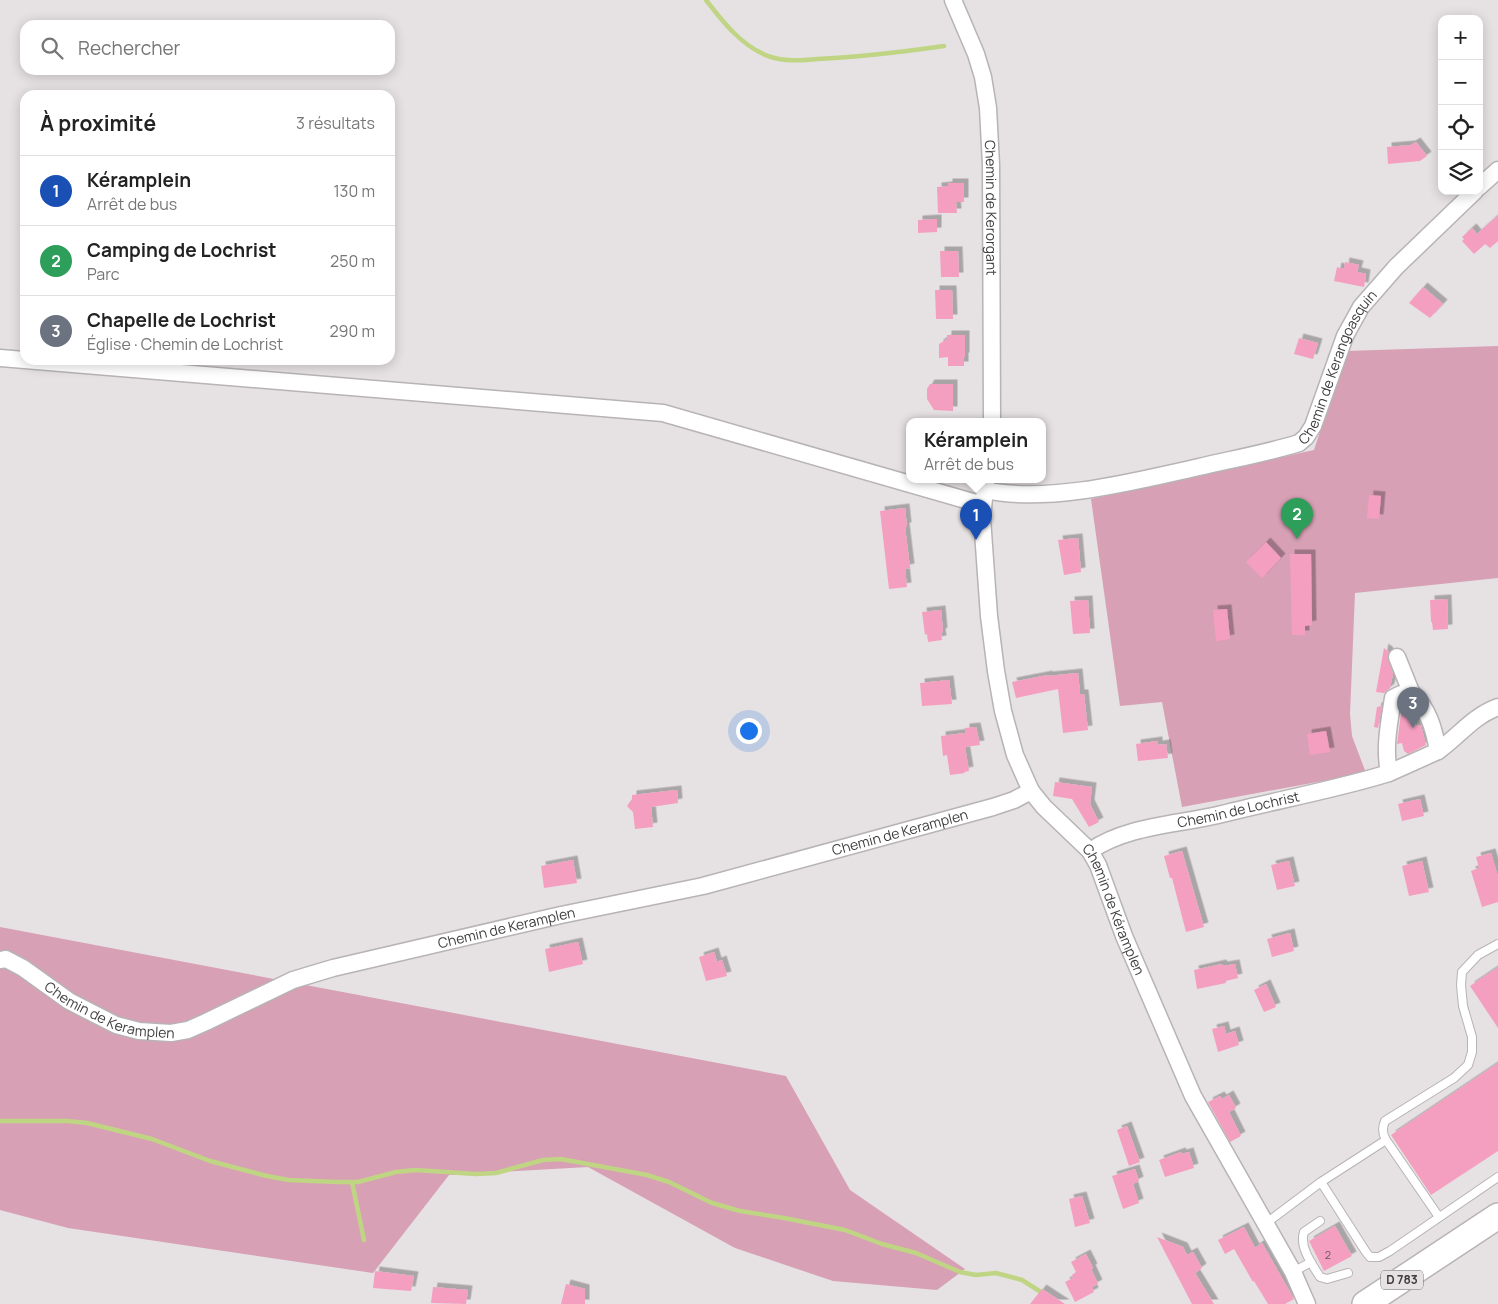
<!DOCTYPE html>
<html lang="fr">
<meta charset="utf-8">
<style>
:root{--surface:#fff;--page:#f6f6f6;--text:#222;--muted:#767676;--line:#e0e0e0;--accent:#5a6c18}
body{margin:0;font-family:Manrope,sans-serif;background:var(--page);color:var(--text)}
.controls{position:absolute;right:15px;top:15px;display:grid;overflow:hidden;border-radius:10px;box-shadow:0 2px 12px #0003}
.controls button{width:45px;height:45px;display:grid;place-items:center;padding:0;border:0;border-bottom:1px solid var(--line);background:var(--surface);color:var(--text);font:25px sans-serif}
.you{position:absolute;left:748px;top:730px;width:18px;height:18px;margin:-12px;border:4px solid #fff;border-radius:50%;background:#1a73e8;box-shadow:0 0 0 8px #1a73e833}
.badge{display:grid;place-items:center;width:32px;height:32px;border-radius:50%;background:var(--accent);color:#fff;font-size:16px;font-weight:700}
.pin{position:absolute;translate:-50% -41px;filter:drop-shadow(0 1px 2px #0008)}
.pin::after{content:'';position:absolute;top:26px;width:18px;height:15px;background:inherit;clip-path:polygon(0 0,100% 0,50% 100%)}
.popup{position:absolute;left:906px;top:418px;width:140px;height:65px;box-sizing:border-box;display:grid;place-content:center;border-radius:10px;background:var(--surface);filter:drop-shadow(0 1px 4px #0005);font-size:16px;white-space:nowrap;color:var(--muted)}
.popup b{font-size:19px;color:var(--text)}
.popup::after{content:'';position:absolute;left:50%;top:100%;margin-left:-10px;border:10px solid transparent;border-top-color:var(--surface)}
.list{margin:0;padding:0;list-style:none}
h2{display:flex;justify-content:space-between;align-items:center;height:65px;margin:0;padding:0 20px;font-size:21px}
h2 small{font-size:16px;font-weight:400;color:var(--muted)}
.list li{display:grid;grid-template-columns:32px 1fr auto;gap:15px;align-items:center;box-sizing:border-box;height:70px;padding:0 20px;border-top:1px solid var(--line)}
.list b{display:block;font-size:19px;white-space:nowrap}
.list p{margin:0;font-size:16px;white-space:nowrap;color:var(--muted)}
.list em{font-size:16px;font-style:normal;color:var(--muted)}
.icon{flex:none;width:28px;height:28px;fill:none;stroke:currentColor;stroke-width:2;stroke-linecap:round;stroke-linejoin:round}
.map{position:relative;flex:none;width:1498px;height:1304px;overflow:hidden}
.search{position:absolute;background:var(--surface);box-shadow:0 2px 12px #0003;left:20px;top:20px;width:375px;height:55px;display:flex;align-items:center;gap:12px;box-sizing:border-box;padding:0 18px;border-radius:15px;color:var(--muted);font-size:19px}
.panel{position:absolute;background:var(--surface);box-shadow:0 2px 12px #0003;left:20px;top:90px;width:375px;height:275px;border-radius:15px}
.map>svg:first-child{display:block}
.green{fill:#d7a0b4}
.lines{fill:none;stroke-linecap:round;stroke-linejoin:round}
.stream{stroke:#bfd583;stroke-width:4.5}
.building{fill:#f59fc0;filter:url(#shadow)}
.lane-casing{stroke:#b8b3b4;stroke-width:10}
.street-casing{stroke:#b8b3b4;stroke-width:19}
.primary-casing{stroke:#b8b3b4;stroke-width:28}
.lane{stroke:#fff;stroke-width:8}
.street{stroke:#fff;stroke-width:16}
.primary{stroke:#fff;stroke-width:25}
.labels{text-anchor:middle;stroke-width:4;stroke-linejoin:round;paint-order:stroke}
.number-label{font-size:11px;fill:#6c555e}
.shield{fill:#e6e1e2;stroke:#706e6e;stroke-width:1}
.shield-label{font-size:12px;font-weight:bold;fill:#3e3c3d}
.street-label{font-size:14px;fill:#3e3c3d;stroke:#e6e1e2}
</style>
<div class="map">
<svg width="1498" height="1304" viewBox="0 0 1498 1304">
<defs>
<filter id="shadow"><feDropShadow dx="4.5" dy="-4.5" stdDeviation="0" flood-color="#0004"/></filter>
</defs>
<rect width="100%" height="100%" fill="#e6e1e2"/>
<!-- green -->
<path class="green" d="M 1498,346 L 1498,578 L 1355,593 L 1350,714 L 1352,736 L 1366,773 L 1182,807 L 1162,702 L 1120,706 L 1091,499 L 1314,450 L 1347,351 Z
M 0,927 L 786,1076 L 850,1190 L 965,1269 L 937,1290 L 833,1281 L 735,1248 L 588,1167 L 449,1175 L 373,1273 L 68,1228 L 0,1210 Z"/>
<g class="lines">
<!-- stream -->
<path class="stream" d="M 706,0 C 723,22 743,48 771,57 C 786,62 802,60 817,59 C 860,57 902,52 944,46
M 0,1121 L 67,1121 L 87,1123 L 152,1139 L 210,1161 L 267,1176 L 289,1180 L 337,1182 L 358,1182 L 396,1172 L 415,1170 L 476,1174 L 496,1173 L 543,1160 L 561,1159 L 647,1175 L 669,1182 L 712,1203 L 740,1211 L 784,1218 L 845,1230 L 882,1244 L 916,1253 L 960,1272 L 976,1275 L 996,1273 L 1022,1280 L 1044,1294
M 352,1182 L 364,1240"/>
</g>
<!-- building -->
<path class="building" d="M 1416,142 L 1427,156 L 1420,161 L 1388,164 L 1387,147 L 1411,145 Z
M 948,183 L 964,183 L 964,202 L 956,202 L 957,213 L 938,213 L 937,187 L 948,186 Z
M 1498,215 L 1498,241 L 1490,248 L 1485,244 L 1474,254 L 1462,241 L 1464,239 L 1462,237 L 1472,228 L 1477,234 Z
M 937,219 L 937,232 L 918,233 L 918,220 Z
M 940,251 L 958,251 L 959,277 L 941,277 Z
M 1345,262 L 1359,265 L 1357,272 L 1366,274 L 1364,287 L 1334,281 L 1337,267 L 1344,269 Z
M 1423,287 L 1443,304 L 1430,318 L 1409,303 Z
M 935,290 L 952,290 L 953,319 L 936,319 Z
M 947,335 L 965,335 L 965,357 L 964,357 L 964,366 L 948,366 L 948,357 L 939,358 L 939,344 L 947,339 Z
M 1299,338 L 1318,343 L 1313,359 L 1294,354 Z
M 930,384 L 953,384 L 953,411 L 934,410 L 927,399 L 927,389 Z
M 1369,495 L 1381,496 L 1379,519 L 1367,518 Z
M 905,508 L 907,527 L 905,527 L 910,568 L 905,569 L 907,587 L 889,589 L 880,511 Z
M 1078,538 L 1081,572 L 1064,575 L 1058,540 Z
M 1266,542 L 1281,558 L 1262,578 L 1246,562 Z
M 1290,554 L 1311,554 L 1312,625 L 1305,626 L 1305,635 L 1292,635 Z
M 1447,599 L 1448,629 L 1433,630 L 1432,622 L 1431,622 L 1430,600 Z
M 1088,600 L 1090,633 L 1073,634 L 1070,601 Z
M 1227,609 L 1230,639 L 1216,641 L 1213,610 Z
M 941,610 L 943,632 L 941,633 L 942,640 L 928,642 L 927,634 L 925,635 L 922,612 Z
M 1384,648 L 1389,652 L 1388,660 L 1393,674 L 1390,688 L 1384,693 L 1376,692 Z
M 1078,673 L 1080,694 L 1084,694 L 1088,730 L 1063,733 L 1058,689 L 1016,698 L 1012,682 L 1048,675 L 1048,676 Z
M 949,680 L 952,704 L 922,706 L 920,683 Z
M 1408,703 L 1413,710 L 1416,726 L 1421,725 L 1426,745 L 1408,754 L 1404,751 L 1402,743 L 1397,744 L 1402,705 Z
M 1382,706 L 1378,728 L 1374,727 L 1377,707 Z
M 976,727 L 980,745 L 965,747 L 969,771 L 964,772 L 965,773 L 950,775 L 947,755 L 943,756 L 941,736 L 965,733 L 965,728 Z
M 1326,731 L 1330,752 L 1310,755 L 1307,734 Z
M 1158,741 L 1158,745 L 1166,744 L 1168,758 L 1138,761 L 1136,744 Z
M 1055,782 L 1092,787 L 1090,804 L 1099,822 L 1089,827 L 1072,799 L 1053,796 Z
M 677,790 L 678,803 L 651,807 L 653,827 L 635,829 L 633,812 L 627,806 L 632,799 L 632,795 Z
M 1420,799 L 1424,816 L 1402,821 L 1398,804 Z
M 1182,851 L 1204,927 L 1186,932 L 1172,878 L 1170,878 L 1164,856 Z
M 1491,853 L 1498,877 L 1498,902 L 1482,907 L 1471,871 L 1479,868 L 1476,857 Z
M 573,860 L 577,883 L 544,888 L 541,866 Z
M 1289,861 L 1295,886 L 1277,890 L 1271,865 Z
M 1422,861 L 1429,892 L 1409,896 L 1402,866 Z
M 1290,933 L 1294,951 L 1272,957 L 1267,939 Z
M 578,942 L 583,964 L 549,972 L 545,949 Z
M 714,952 L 717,962 L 722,960 L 727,976 L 706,981 L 699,957 Z
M 1222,964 L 1223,966 L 1235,964 L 1238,978 L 1226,981 L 1226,983 L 1197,989 L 1194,970 Z
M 1498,967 L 1498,1028 L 1470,986 Z
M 1266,984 L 1276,1007 L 1264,1012 L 1254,990 Z
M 1224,1026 L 1226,1034 L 1235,1031 L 1239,1045 L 1218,1052 L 1212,1029 Z
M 1498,1063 L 1498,1151 L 1431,1195 L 1391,1135 Z
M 1229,1095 L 1236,1108 L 1229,1112 L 1241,1136 L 1230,1142 L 1208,1102 L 1220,1096 L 1222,1099 Z
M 1127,1126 L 1140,1162 L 1129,1166 L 1117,1130 Z
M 1181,1152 L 1182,1154 L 1189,1152 L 1194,1168 L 1165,1177 L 1159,1160 Z
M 1135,1169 L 1139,1181 L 1133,1184 L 1139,1203 L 1123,1209 L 1112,1176 Z
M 1082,1196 L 1090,1223 L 1075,1227 L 1069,1199 Z
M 1335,1226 L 1352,1256 L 1324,1271 L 1309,1241 Z
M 1244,1227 L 1255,1248 L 1262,1243 L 1294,1299 L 1285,1304 L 1268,1304 L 1254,1281 L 1253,1282 L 1234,1249 L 1225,1254 L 1218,1240 Z
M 1157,1237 L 1183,1247 L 1187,1255 L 1193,1252 L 1202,1268 L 1195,1273 L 1214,1304 L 1192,1304 Z
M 1086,1254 L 1093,1268 L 1091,1269 L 1098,1284 L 1092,1287 L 1094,1292 L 1075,1302 L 1065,1282 L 1073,1278 L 1072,1275 L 1076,1272 L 1071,1262 Z
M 375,1271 L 414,1276 L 411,1291 L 373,1288 Z
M 566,1284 L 585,1289 L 585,1304 L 561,1304 Z
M 433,1287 L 468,1290 L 466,1304 L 431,1303 Z
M 1042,1289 L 1065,1304 L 1030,1304 Z"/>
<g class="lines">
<defs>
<path id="lane" d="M 1321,1182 L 1366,1252 L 1370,1257 L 1379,1257 L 1390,1251 L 1498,1177
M 1439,1217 L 1386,1140 C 1382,1133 1382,1128 1385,1121 L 1454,1078 L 1468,1065 L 1472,1052 L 1472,1037 L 1463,1006 L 1461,985 L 1462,972 L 1478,955 L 1498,944
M 1320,1221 L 1304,1232 C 1299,1247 1312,1264 1320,1277 L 1327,1279 L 1348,1273
M 1265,1224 L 1321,1182 L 1386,1140
M 1293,1272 L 1311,1262"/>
<g id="street">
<path id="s1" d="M 953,0 L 976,54 L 983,77 L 988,108 L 991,165 L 992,421"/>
<path d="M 1479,187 L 1498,170"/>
<path d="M 0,358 L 663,413 L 983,505"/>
<path id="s2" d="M 986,479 L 982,518 L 989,616 L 996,671 L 1003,711 L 1015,755 L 1031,791 L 1044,807 L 1090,851 L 1098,865 L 1124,936 L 1193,1096 L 1293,1272 L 1307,1304"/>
<path id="s3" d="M 985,490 C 1048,504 1136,481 1199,467 C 1233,459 1267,453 1299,443 L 1306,437 L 1313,426 L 1345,336 L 1361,307 L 1396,267 L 1475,191"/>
<path d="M 1397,657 L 1411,692"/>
<path d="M 1438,751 C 1459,736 1473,716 1498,707"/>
<path id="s4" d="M 1090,851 C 1128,825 1178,825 1222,814 C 1277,800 1334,790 1389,773 C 1384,747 1389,724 1393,698 L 1401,694 L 1411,692 C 1428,708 1434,728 1438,751 L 1389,773"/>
<path id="s5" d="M 0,960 L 6,959 L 23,968 L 69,1001 L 116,1025 L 139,1031 L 171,1033 L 188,1030 L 206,1022 L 293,980 L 333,968 L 561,915 L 703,886 L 993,807 L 1014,800 L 1031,791"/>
</g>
<path id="primary" d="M 1365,1304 L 1498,1216"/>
</defs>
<!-- lane casing -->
<use href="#lane" class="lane-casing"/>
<!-- street casing -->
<use href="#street" class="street-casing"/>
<!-- primary casing -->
<use href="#primary" class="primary-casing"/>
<!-- lane -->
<use href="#lane" class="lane"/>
<!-- street -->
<use href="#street" class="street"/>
<!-- primary -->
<use href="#primary" class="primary"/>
</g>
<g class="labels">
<!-- number labels -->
<g class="number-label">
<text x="1328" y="1259">2</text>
</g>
<!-- shield labels -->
<rect class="shield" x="1381" y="1270.5" width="42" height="19" rx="4"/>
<g class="shield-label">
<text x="1402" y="1284">D 783</text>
</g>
<!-- street labels -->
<g class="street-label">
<text dy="5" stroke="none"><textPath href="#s1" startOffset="214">Chemin de Kerorgant</textPath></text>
<text dy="5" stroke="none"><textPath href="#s3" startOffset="406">Chemin de Kerangoasquin</textPath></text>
<text dy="5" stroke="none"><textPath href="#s4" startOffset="155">Chemin de Lochrist</textPath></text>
<text dy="5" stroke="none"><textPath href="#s5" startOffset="949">Chemin de Keramplen</textPath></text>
<text dy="5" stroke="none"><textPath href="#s2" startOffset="466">Chemin de Kéramplen</textPath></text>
<text dy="5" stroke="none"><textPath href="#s5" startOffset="544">Chemin de Keramplen</textPath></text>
<text dy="5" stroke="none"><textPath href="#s5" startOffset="124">Chemin de Keramplen</textPath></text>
</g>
</g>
</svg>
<div class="controls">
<button>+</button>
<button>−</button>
<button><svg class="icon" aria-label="locate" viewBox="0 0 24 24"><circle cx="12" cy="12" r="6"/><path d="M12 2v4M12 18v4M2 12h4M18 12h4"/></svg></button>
<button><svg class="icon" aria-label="layers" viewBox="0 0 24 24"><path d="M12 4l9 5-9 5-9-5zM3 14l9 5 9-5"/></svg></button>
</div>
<div class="you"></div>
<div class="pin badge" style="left:976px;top:540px;background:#1a4fb4">1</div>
<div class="popup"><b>Kéramplein</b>Arrêt de bus</div>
<div class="pin badge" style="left:1297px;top:539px;background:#2e9e5b">2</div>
<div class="pin badge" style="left:1413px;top:728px;background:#6b7280">3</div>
<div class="search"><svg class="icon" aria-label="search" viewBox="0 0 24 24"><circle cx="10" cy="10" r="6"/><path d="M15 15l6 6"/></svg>Rechercher</div>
<section class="panel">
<h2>À proximité<small>3 résultats</small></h2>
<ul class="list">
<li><span class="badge" style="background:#1a4fb4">1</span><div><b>Kéramplein</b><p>Arrêt de bus</p></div><em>130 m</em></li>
<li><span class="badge" style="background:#2e9e5b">2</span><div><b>Camping de Lochrist</b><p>Parc</p></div><em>250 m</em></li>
<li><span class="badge" style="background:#6b7280">3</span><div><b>Chapelle de Lochrist</b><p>Église · Chemin de Lochrist</p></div><em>290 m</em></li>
</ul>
</section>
</div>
